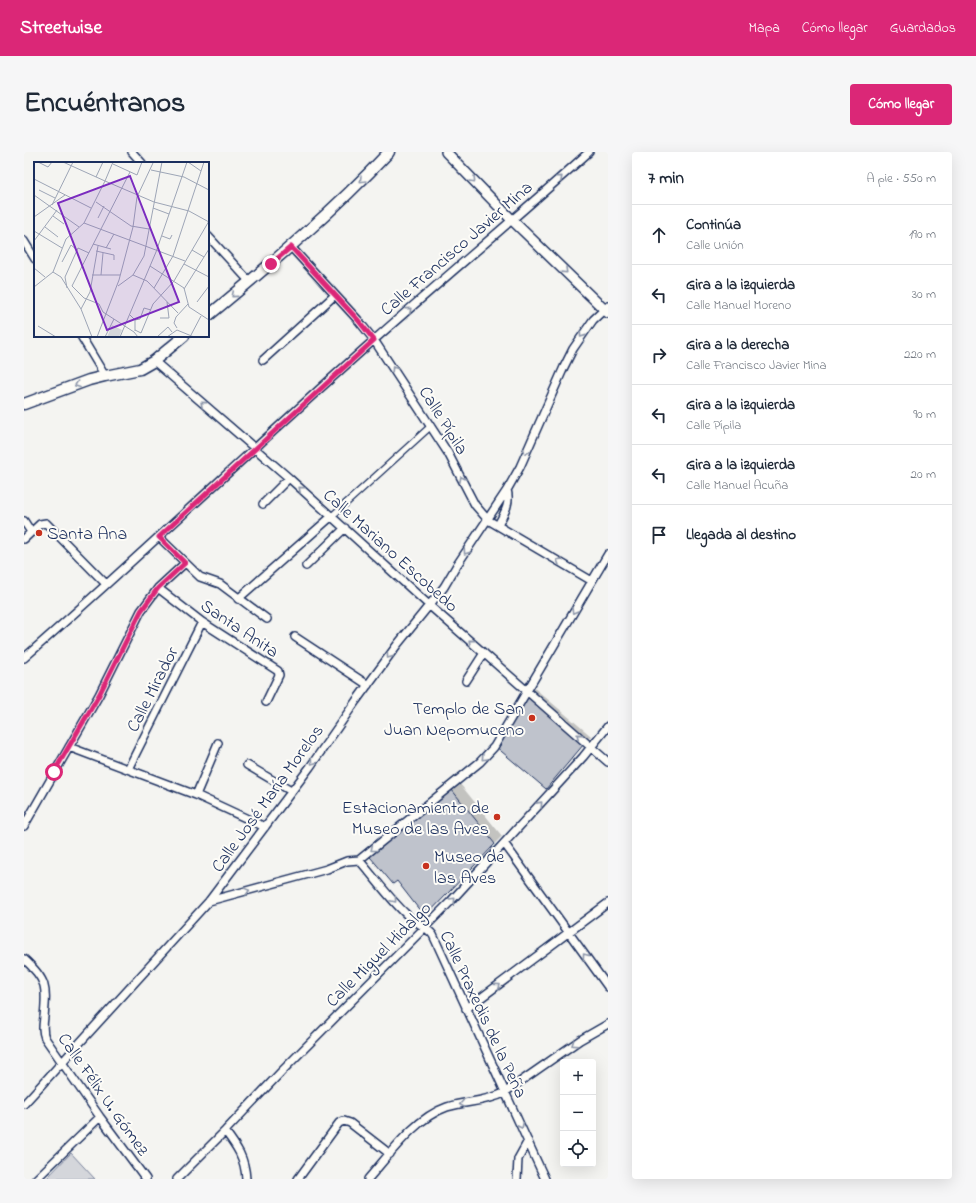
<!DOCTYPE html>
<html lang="es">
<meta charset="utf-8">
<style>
:root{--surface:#fff;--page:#f6f6f7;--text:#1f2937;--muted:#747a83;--line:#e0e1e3;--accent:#db2777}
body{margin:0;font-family:"Indie Flower",sans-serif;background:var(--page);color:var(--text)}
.controls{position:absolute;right:12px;bottom:12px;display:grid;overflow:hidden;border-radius:4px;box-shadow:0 4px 16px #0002}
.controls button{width:36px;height:36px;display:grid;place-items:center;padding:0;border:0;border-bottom:1px solid var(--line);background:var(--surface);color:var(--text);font:20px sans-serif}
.stop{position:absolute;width:12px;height:12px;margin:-9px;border:3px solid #db2777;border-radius:50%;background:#fff}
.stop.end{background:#db2777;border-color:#fff;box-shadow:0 1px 4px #0008}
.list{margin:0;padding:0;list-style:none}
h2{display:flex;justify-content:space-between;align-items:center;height:52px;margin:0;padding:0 16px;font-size:17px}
h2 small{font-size:13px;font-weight:400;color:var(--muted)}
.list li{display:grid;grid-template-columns:26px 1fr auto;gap:12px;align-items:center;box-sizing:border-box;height:60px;padding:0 16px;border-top:1px solid var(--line)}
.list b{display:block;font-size:15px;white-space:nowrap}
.list p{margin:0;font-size:13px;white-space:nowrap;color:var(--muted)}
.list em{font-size:13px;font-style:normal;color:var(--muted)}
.icon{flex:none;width:22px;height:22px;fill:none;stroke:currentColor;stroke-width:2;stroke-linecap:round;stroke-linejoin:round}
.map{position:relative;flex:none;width:584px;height:1027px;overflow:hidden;border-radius:4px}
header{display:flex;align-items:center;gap:24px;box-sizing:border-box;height:56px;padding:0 20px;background:var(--accent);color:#fff}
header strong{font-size:19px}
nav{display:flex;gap:22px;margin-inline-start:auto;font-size:14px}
.intro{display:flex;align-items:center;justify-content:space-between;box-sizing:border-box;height:96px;padding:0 24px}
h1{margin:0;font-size:28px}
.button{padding:10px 18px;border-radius:4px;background:var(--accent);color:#fff;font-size:14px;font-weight:700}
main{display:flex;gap:24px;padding:0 24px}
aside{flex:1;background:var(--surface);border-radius:4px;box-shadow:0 4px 16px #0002}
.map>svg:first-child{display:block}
.green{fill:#d4d6db;stroke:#78829c}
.shadow{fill:#0003}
.building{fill:#bfc3cc;stroke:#1b2f5e}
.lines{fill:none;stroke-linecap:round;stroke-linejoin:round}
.pedestrian-casing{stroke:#1b2f5e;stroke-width:8}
.minor-casing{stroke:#1b2f5e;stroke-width:10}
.tertiary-casing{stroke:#1b2f5e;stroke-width:12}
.secondary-casing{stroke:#1b2f5e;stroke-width:13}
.pedestrian{stroke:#fdfcf7;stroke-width:5.5}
.minor{stroke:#fdfcf7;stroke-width:7}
.tertiary{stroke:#fdfcf7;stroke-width:9}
.secondary{stroke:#fdfcf7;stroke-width:10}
.oneway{stroke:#8c96aa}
.route{stroke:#db2777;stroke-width:5}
.poi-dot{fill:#c8321e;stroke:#fdfcf7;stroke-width:1.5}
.labels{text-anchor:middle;stroke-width:4;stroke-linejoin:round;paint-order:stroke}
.street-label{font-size:18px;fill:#1b2f5e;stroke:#fdfcf7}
.poi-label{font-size:18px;fill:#1b2f5e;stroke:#fdfcf7;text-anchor:start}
.inset-road{fill:none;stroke:#9da5b6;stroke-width:1}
.view{fill:#7b2cbf;fill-opacity:0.15;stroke:#7b2cbf;stroke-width:2}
.inset-edge{fill:none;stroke:#1b2f5e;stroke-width:2}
</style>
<header>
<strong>Streetwise</strong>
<nav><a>Mapa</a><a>Cómo llegar</a><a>Guardados</a></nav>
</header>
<div class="intro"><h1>Encuéntranos</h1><a class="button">Cómo llegar</a></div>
<main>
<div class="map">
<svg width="584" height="1027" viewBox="0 0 584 1027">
<rect width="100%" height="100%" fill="#f4f4f1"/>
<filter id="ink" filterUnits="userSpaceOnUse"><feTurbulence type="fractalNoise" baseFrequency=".025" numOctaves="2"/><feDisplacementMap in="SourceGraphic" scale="8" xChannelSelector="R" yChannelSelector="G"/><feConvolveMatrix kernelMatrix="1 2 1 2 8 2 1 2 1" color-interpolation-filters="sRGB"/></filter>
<g filter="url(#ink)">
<!-- green -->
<path class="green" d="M 47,1001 L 71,1027 L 22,1027 Z"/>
<!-- shadow -->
<path class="shadow" d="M 508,534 L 567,584 L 529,628 L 473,594 Z
M 432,627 L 478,684 L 409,756 L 373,728 Z"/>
<!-- building -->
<path class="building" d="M 500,541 L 560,592 L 522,637 L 471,594 Z
M 424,633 L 471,692 L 401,765 L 373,729 L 369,732 L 341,699 Z"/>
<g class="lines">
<defs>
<path id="pedestrian" d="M 308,364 L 407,274"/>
<path id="minor" d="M 108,0 L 118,11
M 184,84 L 226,130
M 0,89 L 11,107
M 267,95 L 334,168 L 350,188 L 424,301 L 451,353 L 464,368 L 568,429
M 57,184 L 81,224
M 239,208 L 311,143
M 130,209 L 265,326 L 406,454 L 584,610
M 239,352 L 265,326
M 0,369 L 7,380
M 474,373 C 480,362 487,351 483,338
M 135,385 L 176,425 L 196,432 L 243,467
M 0,387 L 16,372 L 22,371 L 82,432
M 282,414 L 321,376
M 134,436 L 178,470 L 254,519 L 255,523 L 242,550
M 214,447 L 308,364
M 271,485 L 344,533
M 0,506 C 119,402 232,293 350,188 C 421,125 494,64 565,0
M 442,529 L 460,501
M 45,595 L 172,643 L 241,675
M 223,613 L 267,639
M 104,617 L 178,470
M 172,643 L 194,591
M 0,674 L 75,543 L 117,459 L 134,436 L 161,411
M 480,691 L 584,835
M 335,708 C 351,726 365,746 382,762 C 391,771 402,774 409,783 L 521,1027
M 185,749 L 303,717 L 323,709 L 335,708 L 456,610 L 470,595 L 480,578 L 584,402
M 0,807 C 23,828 23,835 20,865 C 19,873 18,879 21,886 L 76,965 L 122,1027
M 442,857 L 584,751
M 0,952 L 185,749 L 286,615 L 332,549 L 373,493 L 420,435 L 433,413 L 483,338 L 496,315 L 540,215 L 549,197 L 569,168 L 584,154
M 201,979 C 213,995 221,1006 222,1027
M 12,1027 L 76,965
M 153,1027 L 201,979 L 257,920 L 427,749 L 559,605 L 584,574
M 274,1027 L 315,971 L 320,969 L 326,971 L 366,1002
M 344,1027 C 366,1002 391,966 423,955 C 442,949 462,950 480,941 L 556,888 L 584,872
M 493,1027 L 494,1007 L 504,989"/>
<path id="tertiary" d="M 422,0 L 488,68 L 584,161"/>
<path id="secondary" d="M 184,164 C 247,112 309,60 365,0
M 0,252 L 65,228 L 81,224 L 116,217 L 130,209 L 160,184"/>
</defs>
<!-- pedestrian casing -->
<use href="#pedestrian" class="pedestrian-casing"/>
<!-- minor casing -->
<use href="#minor" class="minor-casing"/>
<!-- tertiary casing -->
<use href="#tertiary" class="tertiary-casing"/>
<!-- secondary casing -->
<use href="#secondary" class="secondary-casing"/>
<!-- pedestrian -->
<use href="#pedestrian" class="pedestrian"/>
<!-- minor -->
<use href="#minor" class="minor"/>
<!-- tertiary -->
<use href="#tertiary" class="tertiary"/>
<!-- secondary -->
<use href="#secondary" class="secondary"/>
</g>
<!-- one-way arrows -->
<defs><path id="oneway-chevron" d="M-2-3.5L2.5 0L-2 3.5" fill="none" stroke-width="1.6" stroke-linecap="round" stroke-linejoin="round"/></defs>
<g class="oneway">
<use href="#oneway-chevron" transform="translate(536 26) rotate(-42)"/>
<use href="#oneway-chevron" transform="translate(338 28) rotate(135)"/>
<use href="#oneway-chevron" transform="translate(449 28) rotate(45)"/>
<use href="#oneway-chevron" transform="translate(541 119) rotate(44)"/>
<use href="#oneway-chevron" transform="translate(210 143) rotate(140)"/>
<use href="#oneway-chevron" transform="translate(385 158) rotate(-41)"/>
<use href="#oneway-chevron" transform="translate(558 183) rotate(125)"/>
<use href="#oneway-chevron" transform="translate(370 217) rotate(-123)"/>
<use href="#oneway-chevron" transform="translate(53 233) rotate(160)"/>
<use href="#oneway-chevron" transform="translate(179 252) rotate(-139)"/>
<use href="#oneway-chevron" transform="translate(502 300) rotate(114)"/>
<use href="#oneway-chevron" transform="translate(438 327) rotate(-117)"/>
<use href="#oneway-chevron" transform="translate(277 337) rotate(-138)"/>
<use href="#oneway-chevron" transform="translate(442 400) rotate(125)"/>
<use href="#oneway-chevron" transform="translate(535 409) rotate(-150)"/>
<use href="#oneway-chevron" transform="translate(550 459) rotate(120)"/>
<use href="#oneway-chevron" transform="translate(447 490) rotate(-139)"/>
<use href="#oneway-chevron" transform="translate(365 504) rotate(126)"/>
<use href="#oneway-chevron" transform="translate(555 584) rotate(-139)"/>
<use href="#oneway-chevron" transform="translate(460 606) rotate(135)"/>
<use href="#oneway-chevron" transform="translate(289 610) rotate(126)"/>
<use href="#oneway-chevron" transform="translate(516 652) rotate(-48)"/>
<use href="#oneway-chevron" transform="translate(349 697) rotate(141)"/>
<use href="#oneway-chevron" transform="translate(223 739) rotate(-15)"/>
<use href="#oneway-chevron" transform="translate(370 748) rotate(50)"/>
<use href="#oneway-chevron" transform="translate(429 748) rotate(-46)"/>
<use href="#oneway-chevron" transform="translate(561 804) rotate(-126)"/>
<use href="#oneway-chevron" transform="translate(474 834) rotate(-37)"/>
<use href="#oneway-chevron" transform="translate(550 892) rotate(146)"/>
<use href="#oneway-chevron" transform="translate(438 952) rotate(170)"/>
<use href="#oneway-chevron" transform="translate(497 974) rotate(64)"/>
</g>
</g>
<g class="lines" filter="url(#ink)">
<!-- route -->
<path class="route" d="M 30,620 L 75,543 L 117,459 L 134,436 L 161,411 L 135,385 L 350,188 L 334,168 L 267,95 L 247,112"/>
</g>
<!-- markers -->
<g class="poi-dot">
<circle cx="15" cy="381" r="4"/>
<circle cx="508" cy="566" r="4"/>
<circle cx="473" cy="665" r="4"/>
<circle cx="402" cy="714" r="4"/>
</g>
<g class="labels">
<!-- street labels -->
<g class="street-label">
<text transform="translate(432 96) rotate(-41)" y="6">Calle Francisco Javier Mina</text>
<text transform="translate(420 268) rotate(58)" y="6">Calle Pípila</text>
<text transform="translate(367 398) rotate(42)" y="6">Calle Mariano Escobedo</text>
<text transform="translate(216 476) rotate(34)" y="6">Santa Anita</text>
<text transform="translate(128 537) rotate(-63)" y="6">Calle Mirador</text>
<text transform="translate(243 646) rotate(-54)" y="6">Calle José María Morelos</text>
<text transform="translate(354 802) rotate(-45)" y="6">Calle Miguel Hidalgo</text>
<text transform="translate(460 862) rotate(65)" y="6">Calle Praxedis de la Peña</text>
<text transform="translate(80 942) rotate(55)" y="6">Calle Félix U. Gómez</text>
</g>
<!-- poi labels -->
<g class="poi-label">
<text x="23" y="387">Santa Ana</text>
<text x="500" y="562" text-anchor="end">Templo de San<tspan x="500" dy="21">Juan Nepomuceno</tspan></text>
<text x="465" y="661" text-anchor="end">Estacionamiento de<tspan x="465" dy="21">Museo de las Aves</tspan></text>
<text x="410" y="710">Museo de<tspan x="410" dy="21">las Aves</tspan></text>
</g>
</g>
<!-- overview -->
<g transform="translate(10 10)">
<rect width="175" height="175" fill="#f4f4f1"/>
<path d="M 78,163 L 88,168 L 85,175 L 73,175 Z" fill="#d4d6db"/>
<path class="inset-road" d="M 4,0 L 14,5 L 18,0M 79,0 L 71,19 L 120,40 L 155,49 L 175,60M 154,0 L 167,9M 79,2 L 103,13 L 108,0M 117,8 L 150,15 L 175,28M 96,10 L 38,124 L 50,136 L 65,142 L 69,150 L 100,170 L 104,175M 62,15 L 69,0M 0,17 L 57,46M 5,28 L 21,36M 0,33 L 45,65M 62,40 L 97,64 L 115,67M 18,43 L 39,0M 119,46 L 135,52M 19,54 L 30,62M 0,55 L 31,33M 64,56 L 70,44M 50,61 L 151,99M 11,65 L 24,75M 0,69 L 28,86M 128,74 L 136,77 L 138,73M 0,79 L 23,48M 59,82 L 77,87M 72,86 L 80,72M 158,88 L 170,95M 62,89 L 80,93 L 80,98M 28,100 L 37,83 L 43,88M 150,102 L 175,115M 116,104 L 150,126 L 155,145 L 175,158M 0,106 L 11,115M 19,110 L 27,115 L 47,147 L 58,175M 58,113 L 86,113M 67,113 L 69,91M 99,113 L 113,119 L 144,151M 84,124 L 99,113 L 110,94 L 128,0M 0,125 L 19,110 L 32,77 L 50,61 L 71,19 L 29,0M 33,126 L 31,115 L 44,86 L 55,91M 120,126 L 139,94 L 170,0M 150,127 L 175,87M 163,140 L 175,124M 47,147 L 56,130 L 64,84M 96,153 L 101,158 L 101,169M 126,156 L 135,156 L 133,140M 101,158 L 106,157 L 110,146 L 117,148M 4,164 L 22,175M 143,166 L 140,161 L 142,155 L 154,142M 101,168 L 107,171 L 119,142 L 140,119 L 175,59M 157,173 L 167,154M 63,175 L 85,118 L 99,65 L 103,35 L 119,1M 71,175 L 80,157M 86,175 L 122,90 L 153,0M 123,175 L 134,165 L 138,170M 133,175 L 143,168 L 160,175"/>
<path class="view" d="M 96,14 L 145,140 L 73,168 L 24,41 Z"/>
<rect width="175" height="175" class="inset-edge"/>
</g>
</svg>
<div class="controls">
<button>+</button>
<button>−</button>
<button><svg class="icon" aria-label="locate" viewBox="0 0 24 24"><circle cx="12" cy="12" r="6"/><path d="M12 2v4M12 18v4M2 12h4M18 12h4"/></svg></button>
</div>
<div class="stop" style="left:30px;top:620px"></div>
<div class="stop end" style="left:247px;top:112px"></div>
</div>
<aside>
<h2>7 min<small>A pie · 550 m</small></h2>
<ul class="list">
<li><svg class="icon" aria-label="ahead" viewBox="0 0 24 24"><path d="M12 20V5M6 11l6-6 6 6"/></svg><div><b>Continúa</b><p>Calle Unión</p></div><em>190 m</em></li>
<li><svg class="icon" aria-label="left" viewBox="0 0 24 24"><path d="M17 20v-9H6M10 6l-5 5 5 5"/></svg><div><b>Gira a la izquierda</b><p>Calle Manuel Moreno</p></div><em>30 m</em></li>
<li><svg class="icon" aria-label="right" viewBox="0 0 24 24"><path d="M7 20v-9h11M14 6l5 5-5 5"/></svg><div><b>Gira a la derecha</b><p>Calle Francisco Javier Mina</p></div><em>220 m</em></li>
<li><svg class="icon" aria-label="left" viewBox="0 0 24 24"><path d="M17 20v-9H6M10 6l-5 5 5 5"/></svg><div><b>Gira a la izquierda</b><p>Calle Pípila</p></div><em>90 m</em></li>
<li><svg class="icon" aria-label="left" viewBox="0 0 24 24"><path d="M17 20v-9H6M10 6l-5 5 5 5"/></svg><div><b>Gira a la izquierda</b><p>Calle Manuel Acuña</p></div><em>20 m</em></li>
<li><svg class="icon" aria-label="arrive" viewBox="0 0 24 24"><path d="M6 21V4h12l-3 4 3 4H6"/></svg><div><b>Llegada al destino</b></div></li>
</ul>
</aside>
</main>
